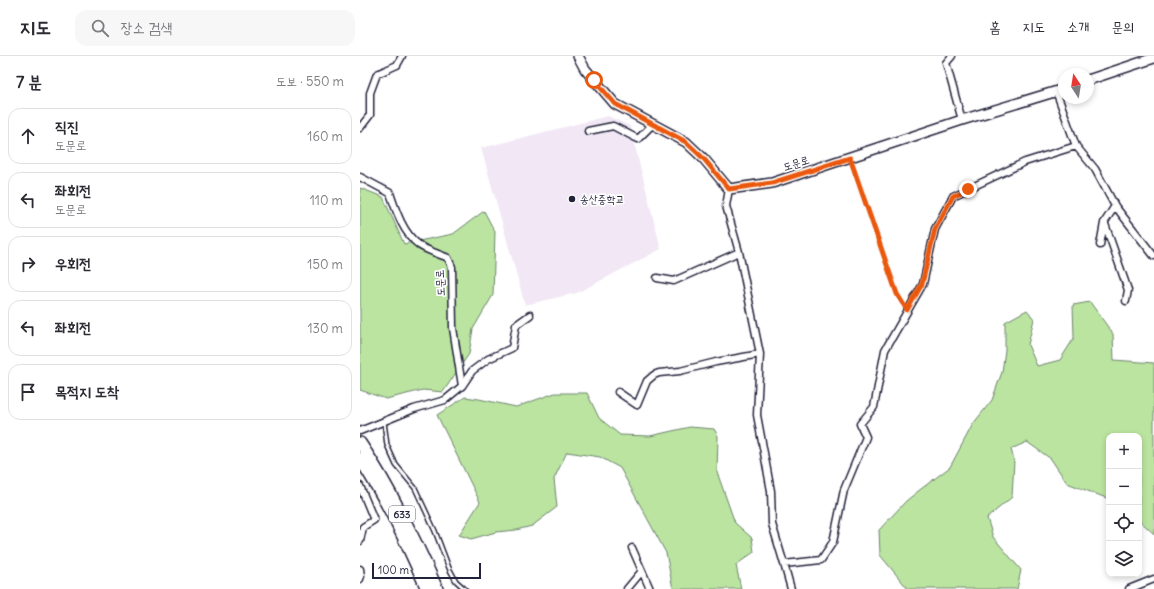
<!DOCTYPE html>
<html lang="ko">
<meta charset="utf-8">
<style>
:root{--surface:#fff;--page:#f7f7f7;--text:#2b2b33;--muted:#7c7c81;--line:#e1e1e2}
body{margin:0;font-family:Delius,"Poor Story",sans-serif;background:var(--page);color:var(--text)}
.controls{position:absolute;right:12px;bottom:12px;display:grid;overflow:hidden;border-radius:8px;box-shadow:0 2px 6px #0003}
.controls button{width:36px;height:36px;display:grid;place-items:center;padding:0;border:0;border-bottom:1px solid var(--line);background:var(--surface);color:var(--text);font:20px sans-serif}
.compass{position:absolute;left:698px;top:12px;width:36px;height:36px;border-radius:50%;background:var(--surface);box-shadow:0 2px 6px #0003;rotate:348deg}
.scale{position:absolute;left:12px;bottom:10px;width:109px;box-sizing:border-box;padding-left:4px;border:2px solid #22223b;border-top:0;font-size:11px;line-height:14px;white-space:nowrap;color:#22223b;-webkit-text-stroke:3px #fff;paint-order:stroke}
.stop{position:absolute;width:12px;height:12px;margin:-9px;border:3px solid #ea580c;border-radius:50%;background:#fff}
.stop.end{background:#ea580c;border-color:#fff;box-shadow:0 1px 4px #0008}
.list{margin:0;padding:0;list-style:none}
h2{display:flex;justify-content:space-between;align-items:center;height:52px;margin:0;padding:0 16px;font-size:17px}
h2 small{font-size:13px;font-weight:400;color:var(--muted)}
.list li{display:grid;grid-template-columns:26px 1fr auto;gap:12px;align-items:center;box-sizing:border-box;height:56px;margin:0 8px 8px;padding:0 8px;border:1px solid var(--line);border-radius:12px}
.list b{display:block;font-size:15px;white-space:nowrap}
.list p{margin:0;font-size:13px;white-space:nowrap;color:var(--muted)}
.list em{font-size:13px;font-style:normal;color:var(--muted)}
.icon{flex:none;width:22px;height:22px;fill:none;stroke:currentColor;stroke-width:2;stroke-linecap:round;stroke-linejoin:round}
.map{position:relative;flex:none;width:794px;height:533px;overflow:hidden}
header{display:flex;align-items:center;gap:24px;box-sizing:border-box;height:56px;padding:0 20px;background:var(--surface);border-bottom:1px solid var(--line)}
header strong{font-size:19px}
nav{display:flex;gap:22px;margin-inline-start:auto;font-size:14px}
.search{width:280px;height:36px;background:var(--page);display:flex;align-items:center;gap:10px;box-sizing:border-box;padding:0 14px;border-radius:12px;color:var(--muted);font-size:15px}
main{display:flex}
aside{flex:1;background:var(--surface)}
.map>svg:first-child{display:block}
.built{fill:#f2e8f5}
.green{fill:#bae4a0;stroke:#6e836e}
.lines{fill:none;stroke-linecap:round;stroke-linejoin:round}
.lane-casing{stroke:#22223b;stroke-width:6}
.street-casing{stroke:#22223b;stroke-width:9}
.secondary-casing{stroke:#22223b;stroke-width:12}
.highway-casing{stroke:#22223b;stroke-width:14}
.path{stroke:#22223b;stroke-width:1.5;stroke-dasharray:4 3;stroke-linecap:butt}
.lane{stroke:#fff;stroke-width:3}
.street{stroke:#fff;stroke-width:6}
.secondary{stroke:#fff;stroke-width:9}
.highway{stroke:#fff;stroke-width:11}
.route{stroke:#ea580c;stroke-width:5}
.poi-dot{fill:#22223b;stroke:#fff;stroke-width:1.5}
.labels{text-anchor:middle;stroke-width:3.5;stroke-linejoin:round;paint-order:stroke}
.shield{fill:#fff;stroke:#646476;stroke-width:1}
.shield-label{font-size:10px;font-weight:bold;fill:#22223b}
.street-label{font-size:11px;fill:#22223b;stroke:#fff}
.poi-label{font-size:11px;fill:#22223b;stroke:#fff;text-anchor:start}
</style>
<header>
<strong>지도</strong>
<div class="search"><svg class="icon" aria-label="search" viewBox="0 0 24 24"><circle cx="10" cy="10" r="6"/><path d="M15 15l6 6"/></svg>장소 검색</div>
<nav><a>홈</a><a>지도</a><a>소개</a><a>문의</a></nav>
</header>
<main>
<aside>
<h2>7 분<small>도보 · 550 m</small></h2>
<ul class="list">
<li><svg class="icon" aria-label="ahead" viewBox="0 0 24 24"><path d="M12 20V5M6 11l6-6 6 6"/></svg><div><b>직진</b><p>도문로</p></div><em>160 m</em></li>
<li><svg class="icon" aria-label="left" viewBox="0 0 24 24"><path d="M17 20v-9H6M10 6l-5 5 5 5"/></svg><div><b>좌회전</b><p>도문로</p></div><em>110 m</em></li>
<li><svg class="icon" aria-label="right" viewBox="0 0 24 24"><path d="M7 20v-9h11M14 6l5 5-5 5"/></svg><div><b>우회전</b></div><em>150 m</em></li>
<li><svg class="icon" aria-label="left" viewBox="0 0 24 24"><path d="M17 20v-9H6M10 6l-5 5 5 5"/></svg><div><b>좌회전</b></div><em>130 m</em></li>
<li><svg class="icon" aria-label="arrive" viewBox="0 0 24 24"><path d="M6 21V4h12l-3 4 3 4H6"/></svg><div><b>목적지 도착</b></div></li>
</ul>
</aside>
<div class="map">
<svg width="794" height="533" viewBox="0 0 794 533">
<rect width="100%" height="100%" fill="#fff"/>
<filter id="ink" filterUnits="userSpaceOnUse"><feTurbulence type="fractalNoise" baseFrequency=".025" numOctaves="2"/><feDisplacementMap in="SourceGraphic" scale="8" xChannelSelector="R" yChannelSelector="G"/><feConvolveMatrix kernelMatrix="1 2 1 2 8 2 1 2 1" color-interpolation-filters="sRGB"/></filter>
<g filter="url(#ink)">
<!-- built -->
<path class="built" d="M 248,60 L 270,70 L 301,193 L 217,237 L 165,249 L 121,92 Z"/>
<!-- green -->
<path class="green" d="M 0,132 L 23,141 L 44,188 L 93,178 L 124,155 L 135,176 L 133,239 L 113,273 L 109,298 L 83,336 L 63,334 L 26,343 L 0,334 Z
M 730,246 L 753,278 L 754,304 L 794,307 L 794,478 L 779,464 L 779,380 L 749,380 L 749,443 L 707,427 L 691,403 L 667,386 L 651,393 L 654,405 L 652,441 L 627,462 L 633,481 L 661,514 L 657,533 L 548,533 L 520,499 L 519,474 L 546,445 L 557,436 L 590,411 L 613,368 L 632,344 L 642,316 L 645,294 L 645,266 L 667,254 L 674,263 L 668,289 L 677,310 L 700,304 L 714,282 L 713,249 Z
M 195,337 L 227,337 L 239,362 L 260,379 L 290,380 L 330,371 L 354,373 L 358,380 L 357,416 L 375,467 L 392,482 L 394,496 L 376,509 L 381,533 L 313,533 L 306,497 L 260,412 L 240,401 L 207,396 L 194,423 L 197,451 L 172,470 L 156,474 L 136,476 L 111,483 L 99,479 L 120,446 L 77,359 L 105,341 L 119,343 L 156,351 Z"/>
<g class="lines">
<defs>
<path id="lane" d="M 24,366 L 27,389 L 36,409 L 55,432 L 75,475 L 89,512 L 96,525 L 105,533"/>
<path id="street" d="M 592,0 L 586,7 L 602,64
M 696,35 L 716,90 L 735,113 L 755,150
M 0,72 L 10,59 L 10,37 L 17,18 L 37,9 L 42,0
M 228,75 L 253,70 L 278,83 L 292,69
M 0,121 L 30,137 C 36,155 43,177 59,189 C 65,194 80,198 88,202 L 92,211 L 93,272 L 102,330
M 369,133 L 366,150 L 379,196
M 745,168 L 768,234 L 766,245
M 740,189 L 744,167 L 755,150 L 794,200
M 297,222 L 314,225 L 379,196 L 400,298
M 258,336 L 277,349 L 287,325 L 294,319 L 299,317 L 320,315 L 356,306 L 400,298 L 397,359 L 411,435 L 412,468 L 424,508 L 461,504 L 473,486 L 484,434 L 506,381 L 500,368 L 514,351 L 525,294 L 563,228 L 575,173 L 593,140 L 665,106 L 716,90
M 0,375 L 54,353 L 85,344 L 102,330 L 112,315 L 128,303 L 152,292 L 156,269 L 170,259
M 0,430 L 14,464 L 3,471 L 0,485
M 272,492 L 290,533
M 424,508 L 431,533
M 0,513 L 1,520 L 0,523
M 267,533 L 282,515
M 769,533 L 794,523"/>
<path id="secondary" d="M 218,0 L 225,13 L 255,48 L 326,86 L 344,103 L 369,133 L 412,127 L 602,64 L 704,33
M 728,24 L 794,2"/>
<path id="highway" d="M 0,387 C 31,433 55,483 77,533
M 0,403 C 27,444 47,488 67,533"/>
</defs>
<!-- lane casing -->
<use href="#lane" class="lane-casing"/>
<!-- street casing -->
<use href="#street" class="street-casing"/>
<!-- secondary casing -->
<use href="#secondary" class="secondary-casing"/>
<!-- highway casing -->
<use href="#highway" class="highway-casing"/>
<!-- path -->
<path class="path" d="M 492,109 L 537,238 L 543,248"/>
<!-- lane -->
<use href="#lane" class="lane"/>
<!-- street -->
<use href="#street" class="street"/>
<!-- secondary -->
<use href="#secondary" class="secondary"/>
<!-- highway -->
<use href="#highway" class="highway"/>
</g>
</g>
<g class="lines" filter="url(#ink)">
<!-- route -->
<path class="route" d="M 234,24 L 255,48 L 326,86 L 344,103 L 369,133 L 412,127 L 490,102 L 537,238 L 547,254 L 562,228 L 575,173 L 593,140 L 608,133"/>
</g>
<!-- markers -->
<circle class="poi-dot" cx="212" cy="143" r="4"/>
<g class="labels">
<!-- shield labels -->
<rect class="shield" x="29" y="450" width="26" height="16" rx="3"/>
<g class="shield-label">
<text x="42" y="462">633</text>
</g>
<!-- street labels -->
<g class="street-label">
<text transform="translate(436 107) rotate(-18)" y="4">도문로</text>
<text transform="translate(80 227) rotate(-93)" y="4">도문로</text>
</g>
<!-- poi labels -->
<g class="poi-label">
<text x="220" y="147">송산중학교</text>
</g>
</g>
</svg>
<div class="controls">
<button>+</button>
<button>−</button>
<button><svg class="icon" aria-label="locate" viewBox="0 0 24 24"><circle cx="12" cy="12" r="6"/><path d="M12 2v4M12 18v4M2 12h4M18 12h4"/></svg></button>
<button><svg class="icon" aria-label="layers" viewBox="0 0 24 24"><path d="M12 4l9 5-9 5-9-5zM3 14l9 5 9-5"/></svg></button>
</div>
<svg class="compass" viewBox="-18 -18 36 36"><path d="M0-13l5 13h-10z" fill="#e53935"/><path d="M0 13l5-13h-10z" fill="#7c7c81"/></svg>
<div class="scale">100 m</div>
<div class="stop" style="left:234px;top:24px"></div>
<div class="stop end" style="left:608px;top:133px"></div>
</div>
</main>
